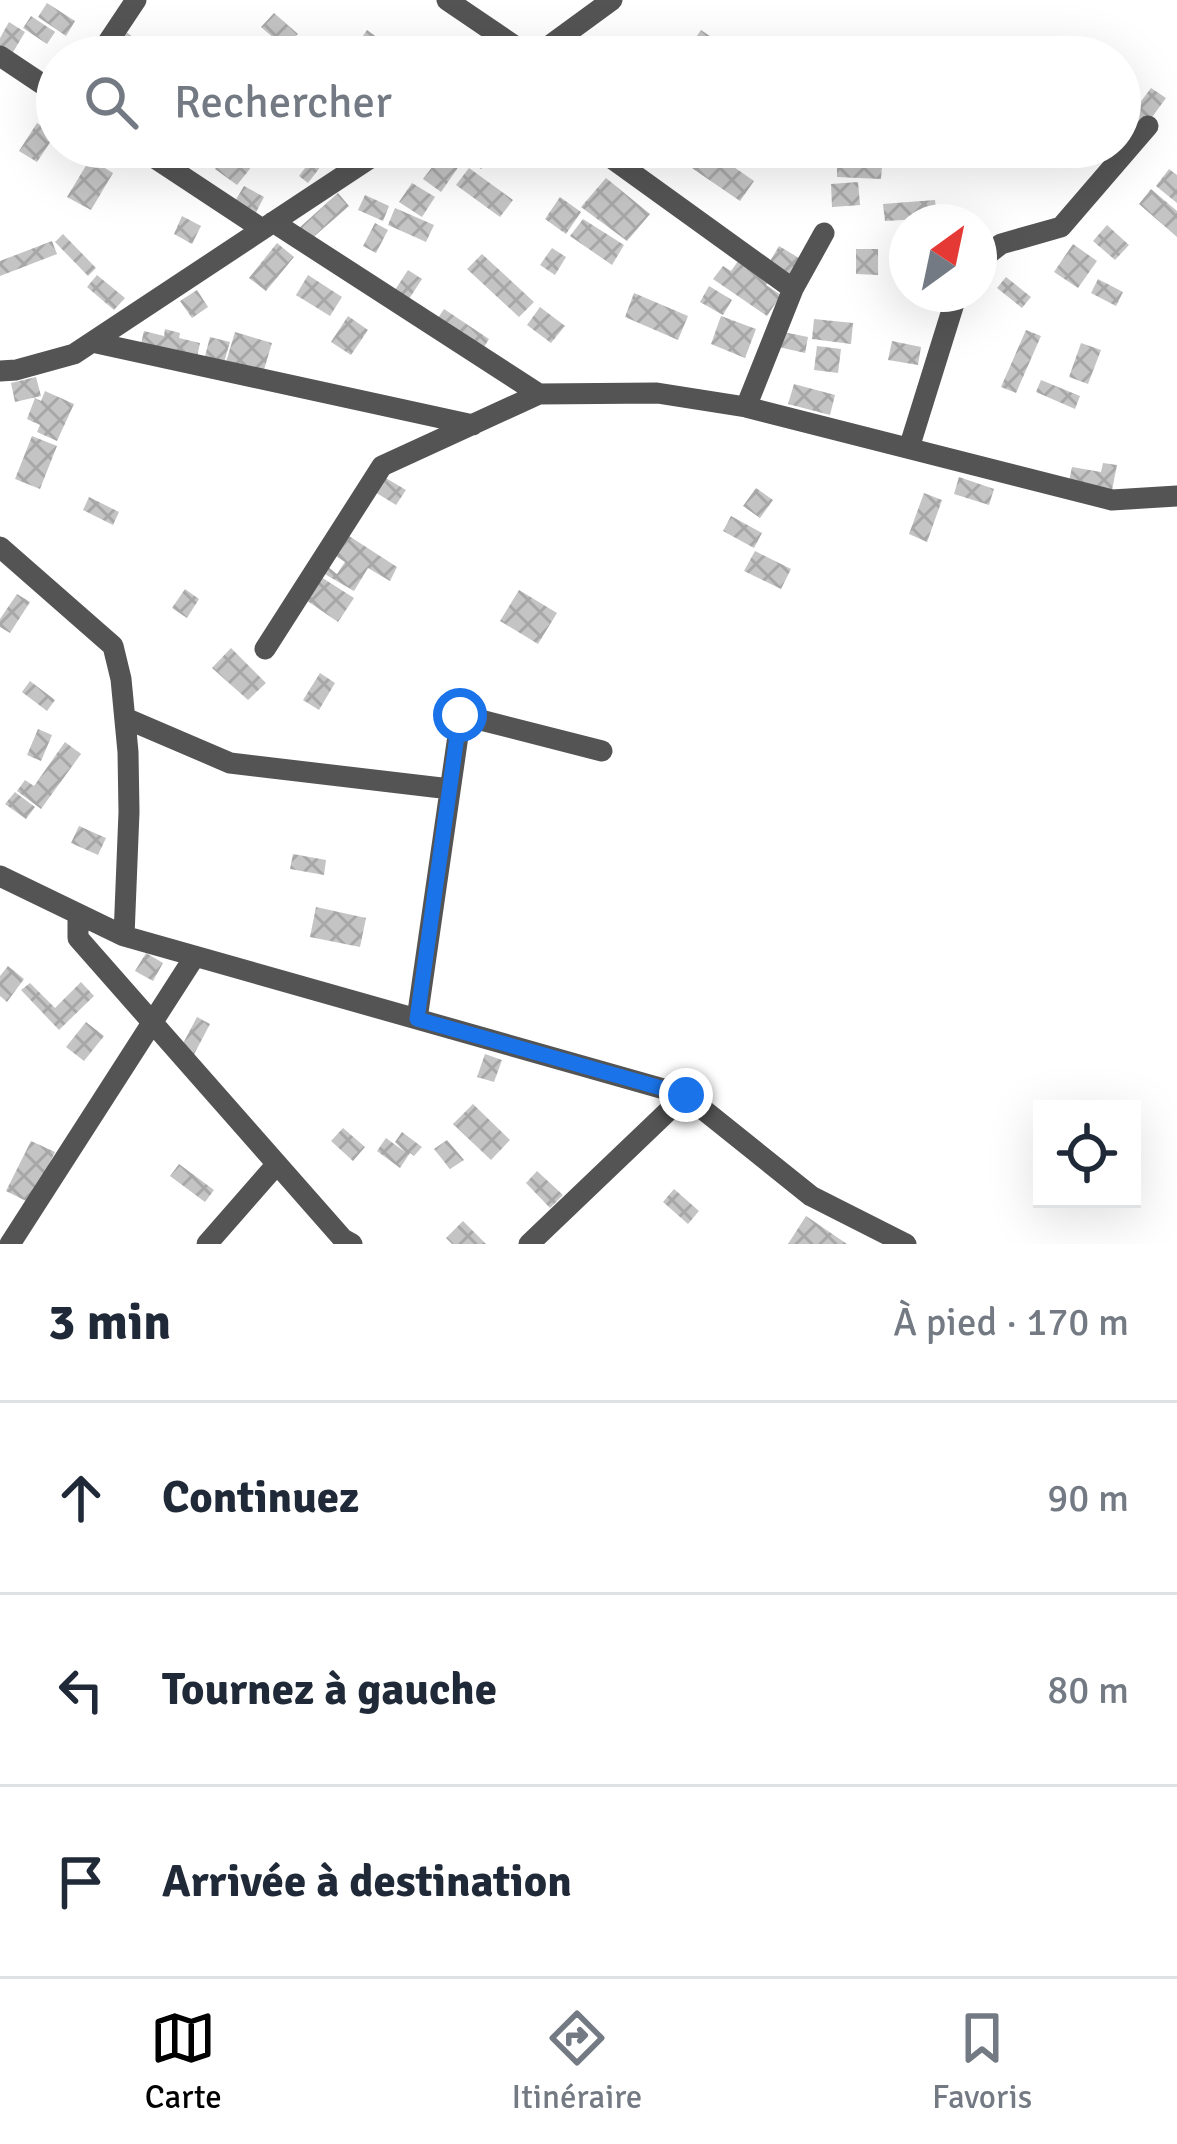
<!DOCTYPE html>
<html lang="fr">
<meta charset="utf-8">
<style>
:root{--surface:#fff;--page:#f6f6f7;--text:#1f2937;--muted:#747a83;--line:#e0e1e3;--accent:#000}
body{margin:0;font-family:Signika,sans-serif;background:var(--page);color:var(--text)}
.controls{position:absolute;right:36px;bottom:36px;display:grid;overflow:hidden;border-radius:0px;box-shadow:0 12px 48px #0002}
.controls button{width:108px;height:108px;display:grid;place-items:center;padding:0;border:0;border-bottom:3px solid var(--line);background:var(--surface);color:var(--text);font:60px sans-serif}
.compass{position:absolute;left:889px;top:204px;width:108px;height:108px;border-radius:50%;background:var(--surface);box-shadow:0 12px 48px #0002;rotate:33deg}
.stop{position:absolute;width:36px;height:36px;margin:-27px;border:9px solid #1a73e8;border-radius:50%;background:#fff}
.stop.end{background:#1a73e8;border-color:#fff;box-shadow:0 3px 12px #0008}
.list{margin:0;padding:0;list-style:none}
h2{display:flex;justify-content:space-between;align-items:center;height:156px;margin:0;padding:0 48px;font-size:51px}
h2 small{font-size:39px;font-weight:400;color:var(--muted)}
.list li{display:grid;grid-template-columns:78px 1fr auto;gap:36px;align-items:center;box-sizing:border-box;height:192px;padding:0 48px;border-top:3px solid var(--line)}
.list b{display:block;font-size:45px;white-space:nowrap}
.list em{font-size:39px;font-style:normal;color:var(--muted)}
.icon{flex:none;width:66px;height:66px;fill:none;stroke:currentColor;stroke-width:2;stroke-linecap:round;stroke-linejoin:round}
.map{position:relative;flex:none;width:1177px;height:1244px;overflow:hidden}
.search{position:absolute;background:var(--surface);box-shadow:0 12px 48px #0002;left:36px;right:36px;top:36px;height:132px;display:flex;align-items:center;gap:30px;box-sizing:border-box;padding:0 42px;border-radius:66px;color:var(--muted);font-size:45px}
.sheet{height:732px;background:var(--surface)}
nav{display:flex;justify-content:space-around;align-items:center;box-sizing:border-box;height:168px;border-top:3px solid var(--line);background:var(--surface);font-size:33px;color:var(--muted)}
nav a{display:grid;justify-items:center;gap:6px}
nav .on{color:var(--accent)}
.map>svg:first-child{display:block}
.building{fill:url(#building-cross-hatch)}
.lines{fill:none;stroke-linecap:round;stroke-linejoin:round}
.minor{stroke:#545454;stroke-width:21}
.route{stroke:#1a73e8;stroke-width:15}
</style>
<div class="map">
<svg width="1177" height="1244" viewBox="0 0 1177 1244">
<defs>
<pattern id="building-cross-hatch" width="8" height="8" patternUnits="userSpaceOnUse" patternTransform="scale(3)"><rect width="8" height="8" fill="#c4c4c4"/><path d="M0 0l8 8M0 8l8-8" fill="none" stroke="#a7a7a7"/></pattern>
</defs>
<rect width="100%" height="100%" fill="#fff"/>
<!-- building -->
<path class="building" d="M 47,3 L 75,21 L 66,36 L 38,17 Z
M 274,13 L 298,34 L 285,48 L 261,27 Z
M 31,16 L 55,32 L 47,44 L 23,28 Z
M 9,22 L 25,32 L 12,54 L 0,47 L 0,38 Z
M 122,29 L 150,50 L 144,57 L 129,57 L 111,44 Z
M 367,30 L 399,53 L 396,57 L 377,57 L 358,43 Z
M 701,30 L 723,45 L 715,57 L 682,57 Z
M 1151,88 L 1166,98 L 1139,135 L 1124,124 Z
M 37,123 L 55,135 L 37,162 L 19,151 Z
M 321,147 L 334,149 L 308,183 L 299,176 Z
M 439,147 L 447,147 L 464,159 L 441,192 L 423,179 L 439,158 L 434,154 Z
M 469,147 L 497,147 L 481,169 L 463,156 Z
M 697,147 L 705,147 L 754,181 L 740,201 L 686,164 Z
M 231,148 L 253,165 L 237,185 L 215,169 Z
M 90,159 L 113,173 L 91,210 L 67,197 Z
M 837,165 L 882,166 L 881,179 L 837,177 Z
M 469,168 L 513,200 L 500,217 L 456,185 Z
M 1169,169 L 1177,175 L 1177,203 L 1156,186 Z
M 606,178 L 650,214 L 627,241 L 581,207 Z
M 858,182 L 860,205 L 832,207 L 831,184 Z
M 412,183 L 435,197 L 422,217 L 399,202 Z
M 244,186 L 264,197 L 252,220 L 231,208 Z
M 1151,189 L 1177,211 L 1177,237 L 1139,204 Z
M 338,193 L 349,206 L 310,240 L 299,228 Z
M 365,195 L 389,206 L 383,221 L 358,210 Z
M 560,197 L 581,212 L 566,234 L 545,219 Z
M 935,200 L 937,218 L 885,221 L 883,204 Z
M 395,208 L 434,225 L 426,242 L 388,225 Z
M 182,216 L 201,226 L 192,244 L 174,234 Z
M 583,219 L 624,245 L 612,265 L 570,236 Z
M 375,223 L 388,230 L 376,253 L 363,246 Z
M 1107,225 L 1129,245 L 1115,260 L 1093,241 Z
M 63,234 L 96,268 L 88,276 L 55,242 Z
M 52,241 L 57,254 L 0,276 L 0,261 Z
M 277,243 L 294,257 L 266,291 L 249,278 Z
M 1073,244 L 1097,261 L 1078,288 L 1054,272 Z
M 779,246 L 804,261 L 792,283 L 766,268 Z
M 552,248 L 566,257 L 555,275 L 540,265 Z
M 856,249 L 878,249 L 878,275 L 856,274 Z
M 482,254 L 534,302 L 519,317 L 467,269 Z
M 741,257 L 772,278 L 766,285 L 781,295 L 767,316 L 713,279 L 723,266 L 731,271 Z
M 408,270 L 422,279 L 407,302 L 393,293 Z
M 97,275 L 125,298 L 114,310 L 87,287 Z
M 308,275 L 342,297 L 330,316 L 296,295 Z
M 1006,277 L 1031,297 L 1022,308 L 997,288 Z
M 1098,279 L 1123,292 L 1116,306 L 1091,293 Z
M 709,286 L 732,300 L 723,315 L 700,302 Z
M 197,290 L 208,307 L 192,318 L 180,301 Z
M 634,293 L 688,316 L 678,340 L 625,317 Z
M 540,307 L 565,326 L 551,343 L 527,325 Z
M 444,309 L 489,339 L 479,355 L 434,324 Z
M 348,316 L 368,330 L 351,355 L 331,342 Z
M 721,316 L 756,329 L 745,358 L 711,344 Z
M 814,319 L 853,323 L 851,344 L 812,339 Z
M 165,329 L 180,333 L 179,338 L 200,343 L 196,362 L 140,348 L 144,331 L 164,336 Z
M 773,330 L 808,337 L 805,353 L 770,345 Z
M 1026,330 L 1041,336 L 1016,393 L 1001,387 Z
M 235,332 L 272,343 L 263,373 L 226,362 Z
M 210,337 L 230,342 L 222,369 L 203,364 Z
M 892,341 L 921,347 L 918,365 L 888,360 Z
M 1081,343 L 1101,350 L 1088,384 L 1069,377 Z
M 817,346 L 841,349 L 838,373 L 814,370 Z
M 36,377 L 41,396 L 15,402 L 11,383 Z
M 1041,380 L 1080,396 L 1075,409 L 1036,392 Z
M 794,384 L 835,395 L 830,415 L 788,404 Z
M 45,391 L 74,404 L 57,441 L 37,432 L 40,425 L 27,419 L 35,398 L 41,401 Z
M 32,436 L 57,446 L 40,489 L 15,479 Z
M 1103,463 L 1117,465 L 1112,490 L 1069,481 L 1072,467 L 1101,472 Z
M 384,477 L 406,490 L 396,505 L 375,492 Z
M 959,477 L 994,489 L 989,505 L 954,494 Z
M 756,488 L 773,500 L 760,518 L 743,506 Z
M 924,493 L 942,500 L 927,542 L 909,534 Z
M 89,497 L 119,512 L 113,525 L 83,510 Z
M 731,516 L 762,533 L 754,548 L 723,531 Z
M 346,534 L 397,567 L 390,581 L 368,568 L 354,591 L 323,573 L 327,566 L 337,574 L 345,562 L 334,555 Z
M 755,551 L 791,569 L 781,589 L 744,571 Z
M 321,577 L 354,598 L 338,622 L 306,600 Z
M 185,589 L 199,599 L 187,618 L 172,608 Z
M 519,590 L 557,613 L 538,644 L 500,621 Z
M 17,594 L 30,602 L 10,633 L 0,627 L 0,619 Z
M 231,648 L 266,683 L 248,700 L 212,668 Z
M 320,673 L 335,683 L 319,710 L 303,700 Z
M 30,681 L 55,700 L 47,711 L 22,692 Z
M 38,729 L 52,735 L 41,761 L 27,755 Z
M 65,742 L 81,754 L 41,809 L 17,791 L 25,780 L 34,786 Z
M 15,792 L 35,807 L 26,819 L 5,804 Z
M 79,826 L 106,838 L 98,855 L 71,843 Z
M 293,854 L 326,860 L 324,875 L 290,869 Z
M 316,907 L 366,918 L 360,947 L 310,937 Z
M 146,953 L 163,963 L 153,981 L 135,971 Z
M 8,966 L 24,979 L 7,1002 L 0,996 L 0,976 Z
M 81,982 L 94,996 L 59,1030 L 21,990 L 30,983 L 55,1008 Z
M 197,1017 L 210,1024 L 190,1062 L 177,1055 Z
M 86,1022 L 104,1036 L 84,1061 L 66,1047 Z
M 485,1054 L 502,1060 L 494,1082 L 477,1077 Z
M 473,1104 L 510,1140 L 491,1160 L 453,1124 Z
M 343,1128 L 365,1147 L 353,1161 L 331,1141 Z
M 402,1132 L 422,1147 L 414,1156 L 410,1153 L 400,1168 L 377,1151 L 386,1138 L 405,1152 L 395,1142 Z
M 447,1140 L 464,1160 L 450,1169 L 434,1149 Z
M 31,1141 L 55,1152 L 30,1203 L 6,1191 Z
M 179,1164 L 214,1190 L 205,1202 L 170,1176 Z
M 537,1171 L 563,1195 L 550,1208 L 526,1183 Z
M 674,1189 L 699,1211 L 688,1224 L 663,1202 Z
M 806,1216 L 847,1244 L 788,1244 Z
M 463,1221 L 486,1244 L 452,1244 L 446,1238 Z"/>
<g class="lines">
<!-- minor -->
<path class="minor" d="M 447,0 L 531,57
M 0,56 L 57,94
M 98,57 L 136,0
M 534,57 L 612,0
M 138,147 L 262,229
M 596,147 L 793,289
M 273,222 L 539,394 L 657,393 L 746,407 L 1112,500 L 1177,496
M 979,261 L 1001,244 L 1061,227 L 1148,126
M 92,342 L 473,425
M 0,371 L 16,370 L 74,354 L 387,147
M 746,407 L 793,289 L 824,233
M 909,448 L 957,294
M 0,547 L 113,646 L 121,679 L 128,752 L 129,812 L 124,936
M 265,649 L 382,466 L 539,394
M 125,718 L 230,763 L 450,789
M 0,876 L 124,936 L 685,1095 L 811,1196 L 906,1244
M 78,916 L 78,938 L 343,1239 L 352,1244
M 417,1019 L 461,715 L 602,751
M 10,1244 L 195,956
M 207,1244 L 277,1164
M 529,1244 L 685,1095"/>
</g>
<g class="lines">
<!-- route -->
<path class="route" d="M 460,715 L 417,1019 L 686,1095"/>
</g>
</svg>
<div class="controls">
<button><svg class="icon" aria-label="locate" viewBox="0 0 24 24"><circle cx="12" cy="12" r="6"/><path d="M12 2v4M12 18v4M2 12h4M18 12h4"/></svg></button>
</div>
<svg class="compass" viewBox="-18 -18 36 36"><path d="M0-13l5 13h-10z" fill="#e53935"/><path d="M0 13l5-13h-10z" fill="#747a83"/></svg>
<div class="stop" style="left:460px;top:715px"></div>
<div class="stop end" style="left:686px;top:1095px"></div>
<div class="search"><svg class="icon" aria-label="search" viewBox="0 0 24 24"><circle cx="10" cy="10" r="6"/><path d="M15 15l6 6"/></svg>Rechercher</div>
</div>
<section class="sheet">
<h2>3 min<small>À pied · 170 m</small></h2>
<ul class="list">
<li><svg class="icon" aria-label="ahead" viewBox="0 0 24 24"><path d="M12 20V5M6 11l6-6 6 6"/></svg><div><b>Continuez</b></div><em>90 m</em></li>
<li><svg class="icon" aria-label="left" viewBox="0 0 24 24"><path d="M17 20v-9H6M10 6l-5 5 5 5"/></svg><div><b>Tournez à gauche</b></div><em>80 m</em></li>
<li><svg class="icon" aria-label="arrive" viewBox="0 0 24 24"><path d="M6 21V4h12l-3 4 3 4H6"/></svg><div><b>Arrivée à destination</b></div></li>
</ul>
</section>
<nav>
<a class="on"><svg class="icon" aria-label="map" viewBox="0 0 24 24"><path d="M3 6l6-2 6 2 6-2v14l-6 2-6-2-6 2zM9 4v14M15 6v14"/></svg>Carte</a>
<a><svg class="icon" aria-label="directions" viewBox="0 0 24 24"><path d="M12 3l9 9-9 9-9-9zM9 14v-3h6M13 9l2 2-2 2"/></svg>Itinéraire</a>
<a><svg class="icon" aria-label="saved" viewBox="0 0 24 24"><path d="M7 4h10v16l-5-4-5 4z"/></svg>Favoris</a>
</nav>
